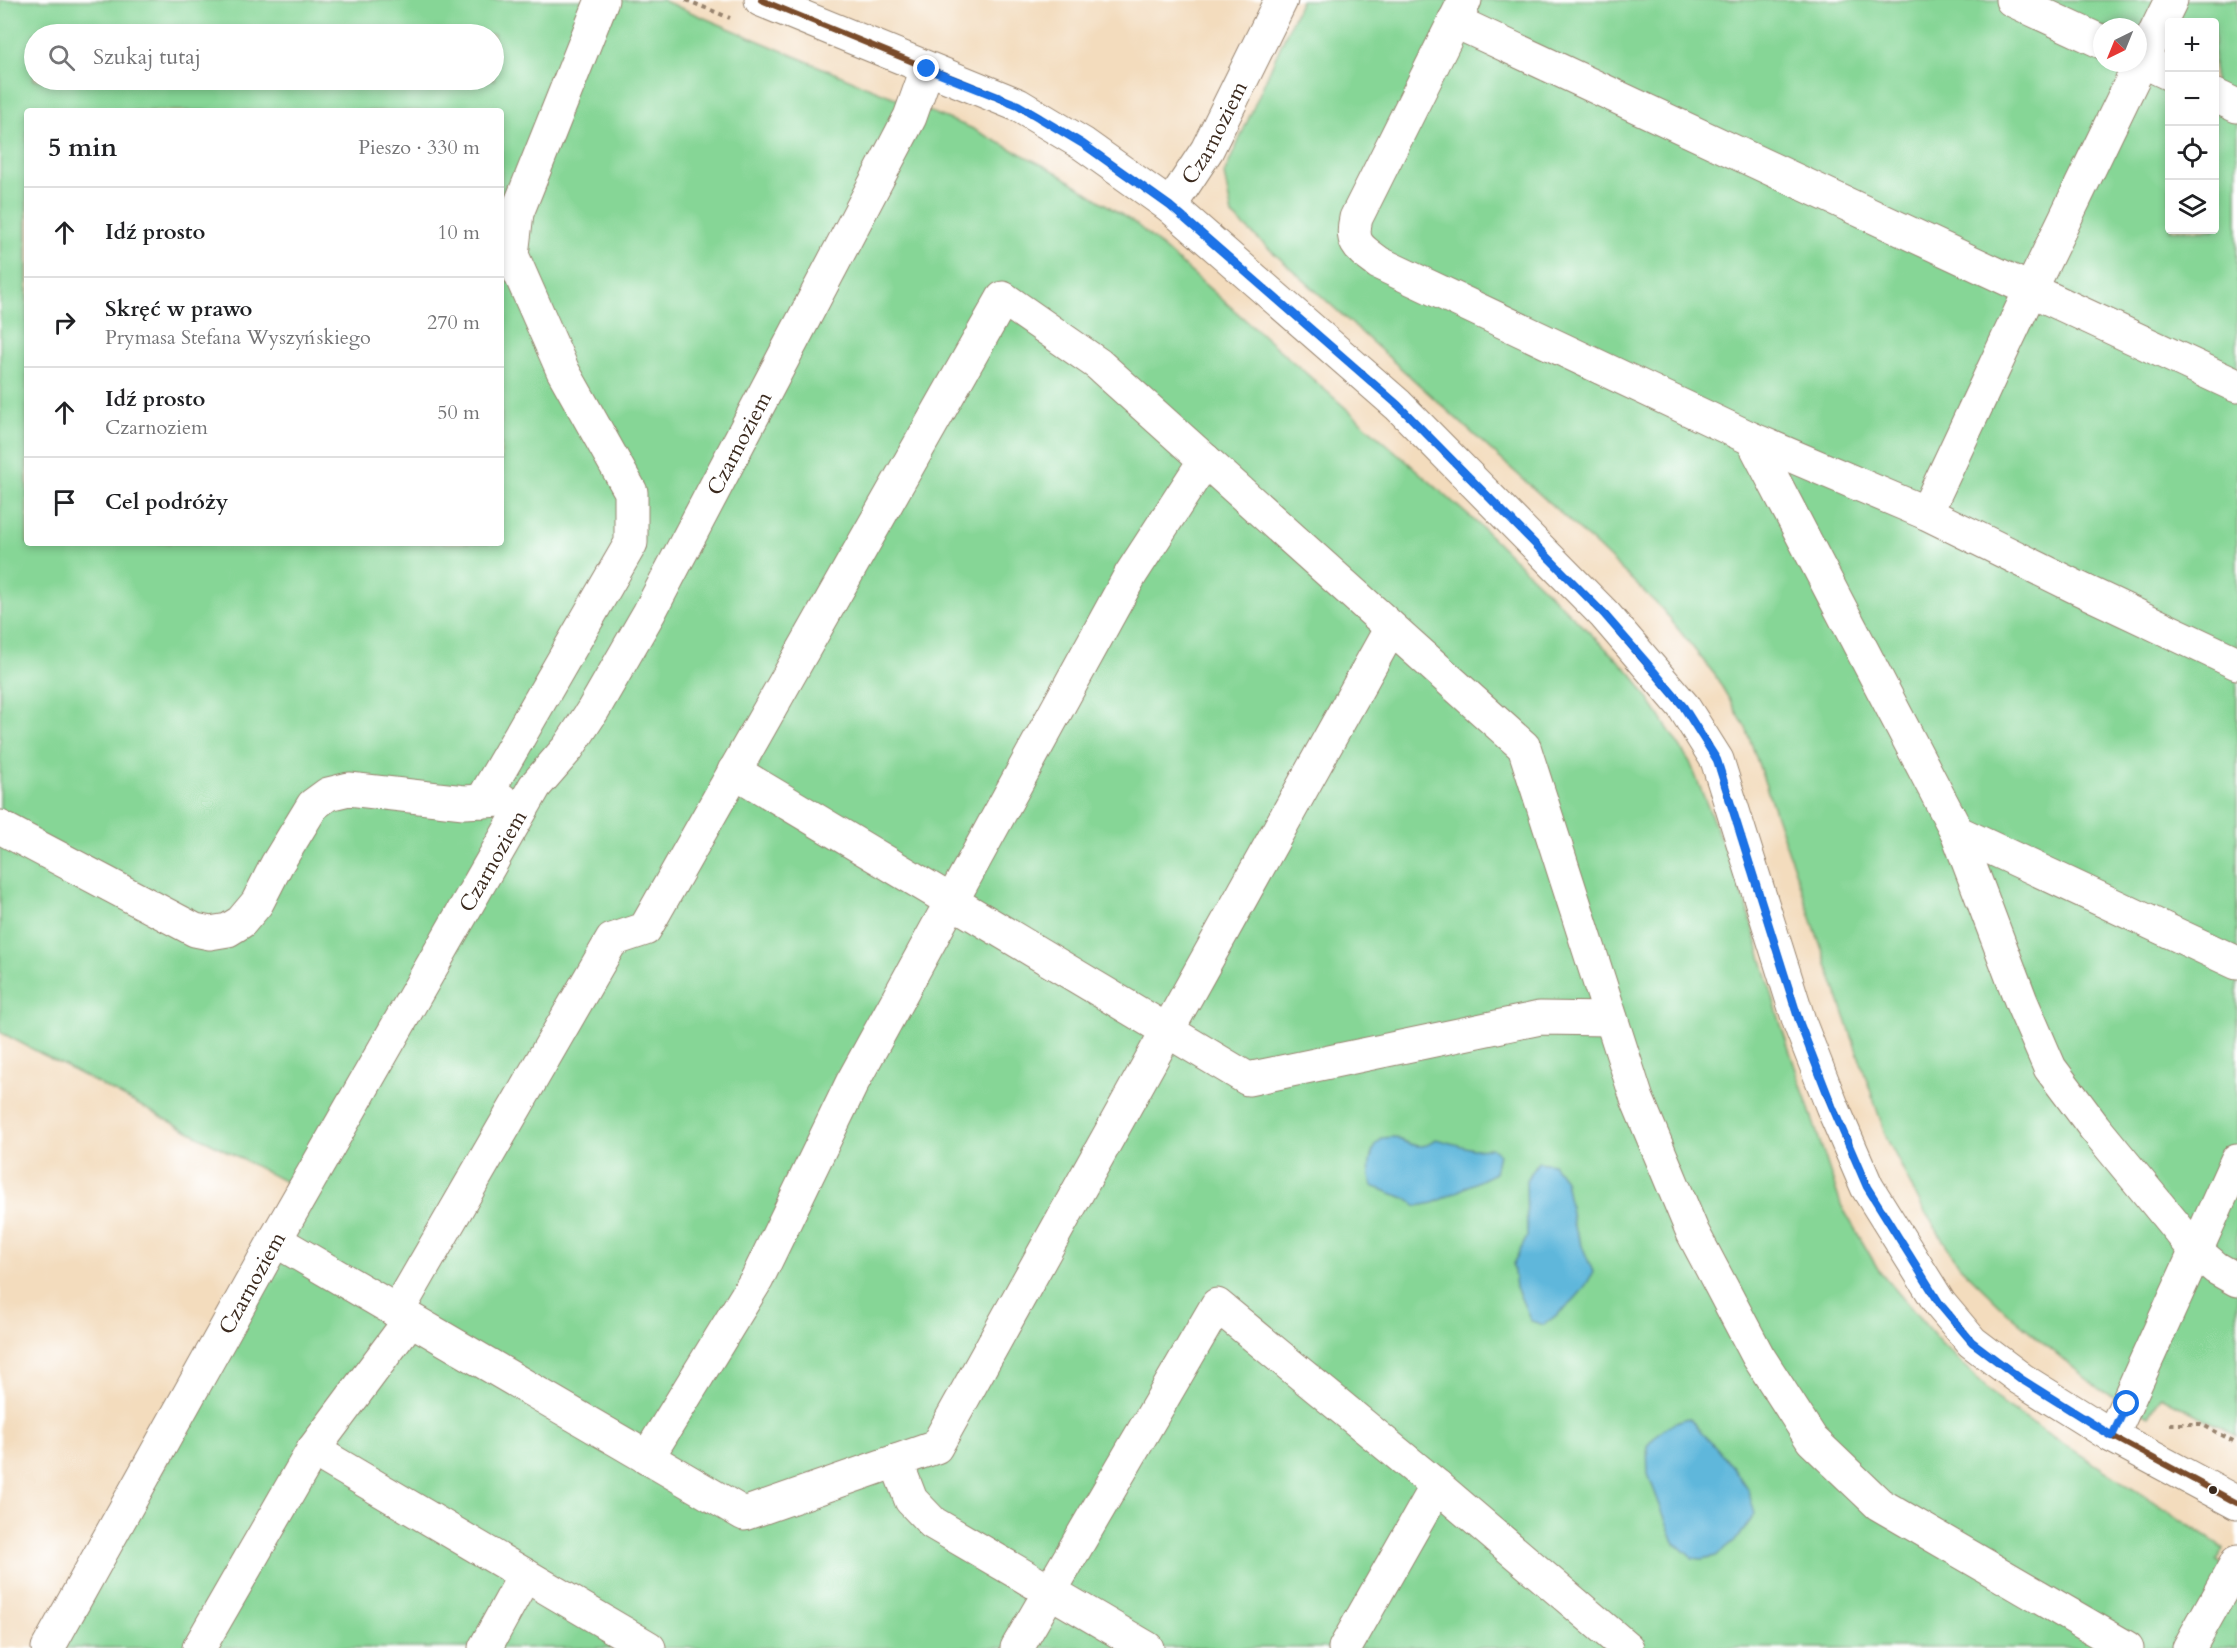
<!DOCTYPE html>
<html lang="pl">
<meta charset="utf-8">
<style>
:root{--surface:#fff;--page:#f6f6f6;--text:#202124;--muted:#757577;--line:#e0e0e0}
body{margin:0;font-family:Cardo,serif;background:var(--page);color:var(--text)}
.controls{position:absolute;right:18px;top:18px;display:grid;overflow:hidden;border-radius:6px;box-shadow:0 3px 9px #0003}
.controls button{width:54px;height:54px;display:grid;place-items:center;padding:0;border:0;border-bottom:2px solid var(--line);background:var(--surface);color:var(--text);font:30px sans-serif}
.compass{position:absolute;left:2093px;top:18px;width:54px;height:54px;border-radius:50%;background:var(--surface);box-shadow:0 3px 9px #0003;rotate:223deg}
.stop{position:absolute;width:18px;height:18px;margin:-14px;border:4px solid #1a73e8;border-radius:50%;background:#fff}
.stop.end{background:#1a73e8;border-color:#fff;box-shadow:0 2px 6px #0008}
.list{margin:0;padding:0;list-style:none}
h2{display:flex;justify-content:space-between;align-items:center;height:78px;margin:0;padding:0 24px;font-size:26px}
h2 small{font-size:20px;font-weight:400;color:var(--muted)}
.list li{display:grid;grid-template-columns:39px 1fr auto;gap:18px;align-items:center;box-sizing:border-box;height:90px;padding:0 24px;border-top:2px solid var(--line)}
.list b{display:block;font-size:22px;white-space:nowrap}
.list p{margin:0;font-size:20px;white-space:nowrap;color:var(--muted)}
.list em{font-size:20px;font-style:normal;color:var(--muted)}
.icon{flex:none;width:33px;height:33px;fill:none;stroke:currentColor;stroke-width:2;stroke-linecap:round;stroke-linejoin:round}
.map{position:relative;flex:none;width:2237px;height:1648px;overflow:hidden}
.search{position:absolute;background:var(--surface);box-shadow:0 3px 9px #0003;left:24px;top:24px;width:480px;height:66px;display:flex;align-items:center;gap:15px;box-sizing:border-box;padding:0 21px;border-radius:33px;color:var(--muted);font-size:22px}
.panel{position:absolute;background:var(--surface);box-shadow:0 3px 9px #0003;left:24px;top:108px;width:480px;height:438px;border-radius:6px}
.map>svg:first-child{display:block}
.green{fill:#86d696;stroke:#60805a;stroke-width:1.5;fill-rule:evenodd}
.water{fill:#5eb7db;stroke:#4c707c;stroke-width:1.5}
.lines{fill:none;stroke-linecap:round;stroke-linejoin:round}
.minor-casing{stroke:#97836e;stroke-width:35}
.path{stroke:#97836e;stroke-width:4;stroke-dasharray:4.5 4.5;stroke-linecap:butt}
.minor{stroke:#fff;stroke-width:33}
.bus-1-casing{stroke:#fff;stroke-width:10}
.bus-1{stroke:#7a4b2a;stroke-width:6}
.route{stroke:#1a73e8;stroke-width:8}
.bus-dot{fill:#3b2a1e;stroke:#fff;stroke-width:2}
.labels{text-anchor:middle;stroke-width:4.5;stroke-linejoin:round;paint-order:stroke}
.street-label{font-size:22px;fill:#3b2a1e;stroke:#fff}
</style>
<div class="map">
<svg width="2237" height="1648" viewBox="0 0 2237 1648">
<rect width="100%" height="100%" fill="#fff"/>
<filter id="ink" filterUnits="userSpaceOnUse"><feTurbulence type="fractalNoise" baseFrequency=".0167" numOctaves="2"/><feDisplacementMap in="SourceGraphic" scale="12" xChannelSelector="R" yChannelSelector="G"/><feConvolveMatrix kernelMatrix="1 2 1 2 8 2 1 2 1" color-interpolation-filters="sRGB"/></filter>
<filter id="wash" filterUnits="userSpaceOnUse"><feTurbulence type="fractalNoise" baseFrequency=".008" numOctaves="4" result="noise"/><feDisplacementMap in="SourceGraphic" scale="24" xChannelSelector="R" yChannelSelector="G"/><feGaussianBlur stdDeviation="1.35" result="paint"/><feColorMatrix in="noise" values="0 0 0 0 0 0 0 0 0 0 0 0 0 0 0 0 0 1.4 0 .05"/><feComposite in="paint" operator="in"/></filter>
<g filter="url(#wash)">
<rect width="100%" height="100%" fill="#f3dcbd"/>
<!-- green -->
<path class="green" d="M 0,0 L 662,0 L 865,86 L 971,128 L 1056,172 L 1136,224 L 1478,524 L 1632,674 L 1690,762 L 1744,898 L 1781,1025 L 1841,1205 L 1878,1269 L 1940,1342 L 2004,1405 L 2224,1548 L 2217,1561 L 2237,1573 L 2237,1648 L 62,1648 L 316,1198 L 0,1032 ZM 34,34 L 494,34 L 494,80 L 34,80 ZM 27,111 L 501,111 L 501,543 L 27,543 Z
M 1301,0 L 2237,0 L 2237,1436 L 2161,1396 L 2149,1416 L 2099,1389 L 2010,1315 L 1959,1265 L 1922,1207 L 1887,1139 L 1746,728 L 1715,675 L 1662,609 L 1599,548 L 1232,215 L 1224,174 ZM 2170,22 L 2214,22 L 2214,230 L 2170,230 ZM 2102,27 L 2138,27 L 2138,63 L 2102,63 Z"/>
<!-- water -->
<path class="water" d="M 1394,1137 C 1408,1144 1423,1152 1436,1139 L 1473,1149 L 1491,1148 L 1499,1154 L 1495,1173 L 1434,1203 L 1417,1206 L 1407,1199 L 1372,1186 C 1367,1168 1368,1152 1382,1138 Z
M 1538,1162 L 1553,1164 L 1565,1180 L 1573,1224 L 1593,1272 C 1581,1298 1565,1308 1544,1325 L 1531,1321 L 1516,1287 L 1513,1264 L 1527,1237 L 1526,1181 Z
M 1689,1418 L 1733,1467 L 1748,1490 L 1755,1514 L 1739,1537 L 1716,1556 L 1702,1559 L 1692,1558 L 1674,1542 L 1648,1474 L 1647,1446 C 1659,1431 1670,1422 1689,1418 Z"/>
</g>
<g filter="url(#ink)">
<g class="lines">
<defs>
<g id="minor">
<path d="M 761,0 L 1018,105 L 1083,144 L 1170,206 L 1398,405 L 1605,615 L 1683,706 L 1717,760 L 1800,1024 L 1832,1106 L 1867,1187 L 1940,1304 L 1972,1342 L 2021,1379 L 2112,1436 L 2237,1503"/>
<path d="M 1465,0 L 1356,218 C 1350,244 1359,248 1379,263 L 1752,439 L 1926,513 L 2074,586 L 2237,663"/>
<path d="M 2012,0 L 2102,42"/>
<path d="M 1454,21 L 2237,386"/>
<path d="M 2138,59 L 2170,74"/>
<path d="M 2214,95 L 2237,106"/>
<path id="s1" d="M 1170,206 L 1207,150 L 1281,0"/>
<path d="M 1752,439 L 1957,832 L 2021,1001 L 2050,1068 L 2094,1127 L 2196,1251 L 2216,1268 L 2237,1280"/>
<path d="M 1926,513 L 2031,289 L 2171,0"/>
<path d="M 734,771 L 1248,1079 L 1540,1018 L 1611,1019"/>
<path d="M 482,801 L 631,543 L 631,492 L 563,371 L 512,255 L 517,213 L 602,0"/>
<path d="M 0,827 L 195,930 L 210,933 L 228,930 L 241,922 L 257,903 L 277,864 L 313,805 L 328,794 L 349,789 L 464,802 L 502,800"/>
<path d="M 1957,832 L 2237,963"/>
<path d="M 275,1240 L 744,1514 L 936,1447 L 1391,628"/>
<path d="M 397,1312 L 612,940 L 645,929 L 1003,298 L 1098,364 L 1524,747 L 1637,1099 L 1693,1233 L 1758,1356 L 1812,1440 L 1879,1504 L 2127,1648"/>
<path d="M 2112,1436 L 2237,1160"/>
<path d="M 313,1450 L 649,1648"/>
<path d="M 647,1458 L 757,1279 L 852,1083 L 1131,574 L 1205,460"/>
<path d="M 896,1461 L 911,1500 L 933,1523 L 1147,1648"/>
<path id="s2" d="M 48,1648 L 275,1240 L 535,786 L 568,748 L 593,710 L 649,613 L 910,117 L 927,69"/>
<path d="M 199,1648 L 313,1450 L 410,1320"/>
<path d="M 485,1648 L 525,1575"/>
<path d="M 1017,1648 L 1217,1305 L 1437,1486 L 1627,1648"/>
<path d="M 1345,1648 L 1437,1486"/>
<path d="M 2189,1648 L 2237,1562"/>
</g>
</defs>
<!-- minor casing -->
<use href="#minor" class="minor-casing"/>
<!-- path -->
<path class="path" d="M 686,0 L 730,18
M 2170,1424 L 2201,1424 L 2237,1443"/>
<!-- minor -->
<use href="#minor" class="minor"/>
<defs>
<path id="bus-1" d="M 761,0 L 1018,105 L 1083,144 L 1170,206 L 1398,405 L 1605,615 L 1683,706 L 1717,760 L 1800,1024 L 1832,1106 L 1867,1187 L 1940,1304 L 1972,1342 L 2021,1379 L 2112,1436 L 2237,1503"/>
</defs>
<!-- bus-1 casing -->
<use href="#bus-1" class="bus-1-casing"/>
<!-- bus-1 -->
<use href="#bus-1" class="bus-1"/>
</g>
</g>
<g class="lines" filter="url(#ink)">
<!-- route -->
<path class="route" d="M 927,69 L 1018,105 L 1083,144 L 1170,206 L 1398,405 L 1605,615 L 1646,662 L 1683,706 L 1717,760 L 1800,1024 L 1832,1106 L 1867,1187 L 1940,1304 L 1972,1342 L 2021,1379 L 2112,1436 L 2127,1404"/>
</g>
<!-- markers -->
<circle class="bus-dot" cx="2213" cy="1490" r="5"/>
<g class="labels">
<!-- street labels -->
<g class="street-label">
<text dy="8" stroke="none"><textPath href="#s1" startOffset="86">Czarnoziem</textPath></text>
<text dy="8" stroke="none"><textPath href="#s2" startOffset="1390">Czarnoziem</textPath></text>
<text dy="8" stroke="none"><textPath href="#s2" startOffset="904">Czarnoziem</textPath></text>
<text dy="8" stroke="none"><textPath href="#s2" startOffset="418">Czarnoziem</textPath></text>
</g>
</g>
</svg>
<div class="controls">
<button>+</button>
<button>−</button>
<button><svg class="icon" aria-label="locate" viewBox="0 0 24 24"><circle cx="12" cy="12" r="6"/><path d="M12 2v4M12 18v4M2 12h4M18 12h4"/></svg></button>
<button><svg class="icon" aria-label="layers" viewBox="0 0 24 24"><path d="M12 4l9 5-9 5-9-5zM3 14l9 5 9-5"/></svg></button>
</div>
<svg class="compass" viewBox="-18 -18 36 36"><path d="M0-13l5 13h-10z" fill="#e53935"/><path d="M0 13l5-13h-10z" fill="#757577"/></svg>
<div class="stop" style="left:2127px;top:1404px"></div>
<div class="stop end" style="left:927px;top:69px"></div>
<div class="search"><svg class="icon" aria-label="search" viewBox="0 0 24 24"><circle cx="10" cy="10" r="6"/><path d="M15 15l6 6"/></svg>Szukaj tutaj</div>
<section class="panel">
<h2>5 min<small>Pieszo · 330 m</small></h2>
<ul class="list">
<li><svg class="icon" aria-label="ahead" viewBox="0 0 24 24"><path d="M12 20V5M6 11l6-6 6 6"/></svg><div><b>Idź prosto</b></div><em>10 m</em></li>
<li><svg class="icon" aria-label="right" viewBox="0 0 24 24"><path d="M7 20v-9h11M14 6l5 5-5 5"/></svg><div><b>Skręć w prawo</b><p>Prymasa Stefana Wyszyńskiego</p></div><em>270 m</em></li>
<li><svg class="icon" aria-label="ahead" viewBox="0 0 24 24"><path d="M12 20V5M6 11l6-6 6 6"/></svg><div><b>Idź prosto</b><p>Czarnoziem</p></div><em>50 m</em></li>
<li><svg class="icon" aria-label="arrive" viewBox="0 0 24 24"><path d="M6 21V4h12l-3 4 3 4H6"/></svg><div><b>Cel podróży</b></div></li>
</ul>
</section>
</div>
